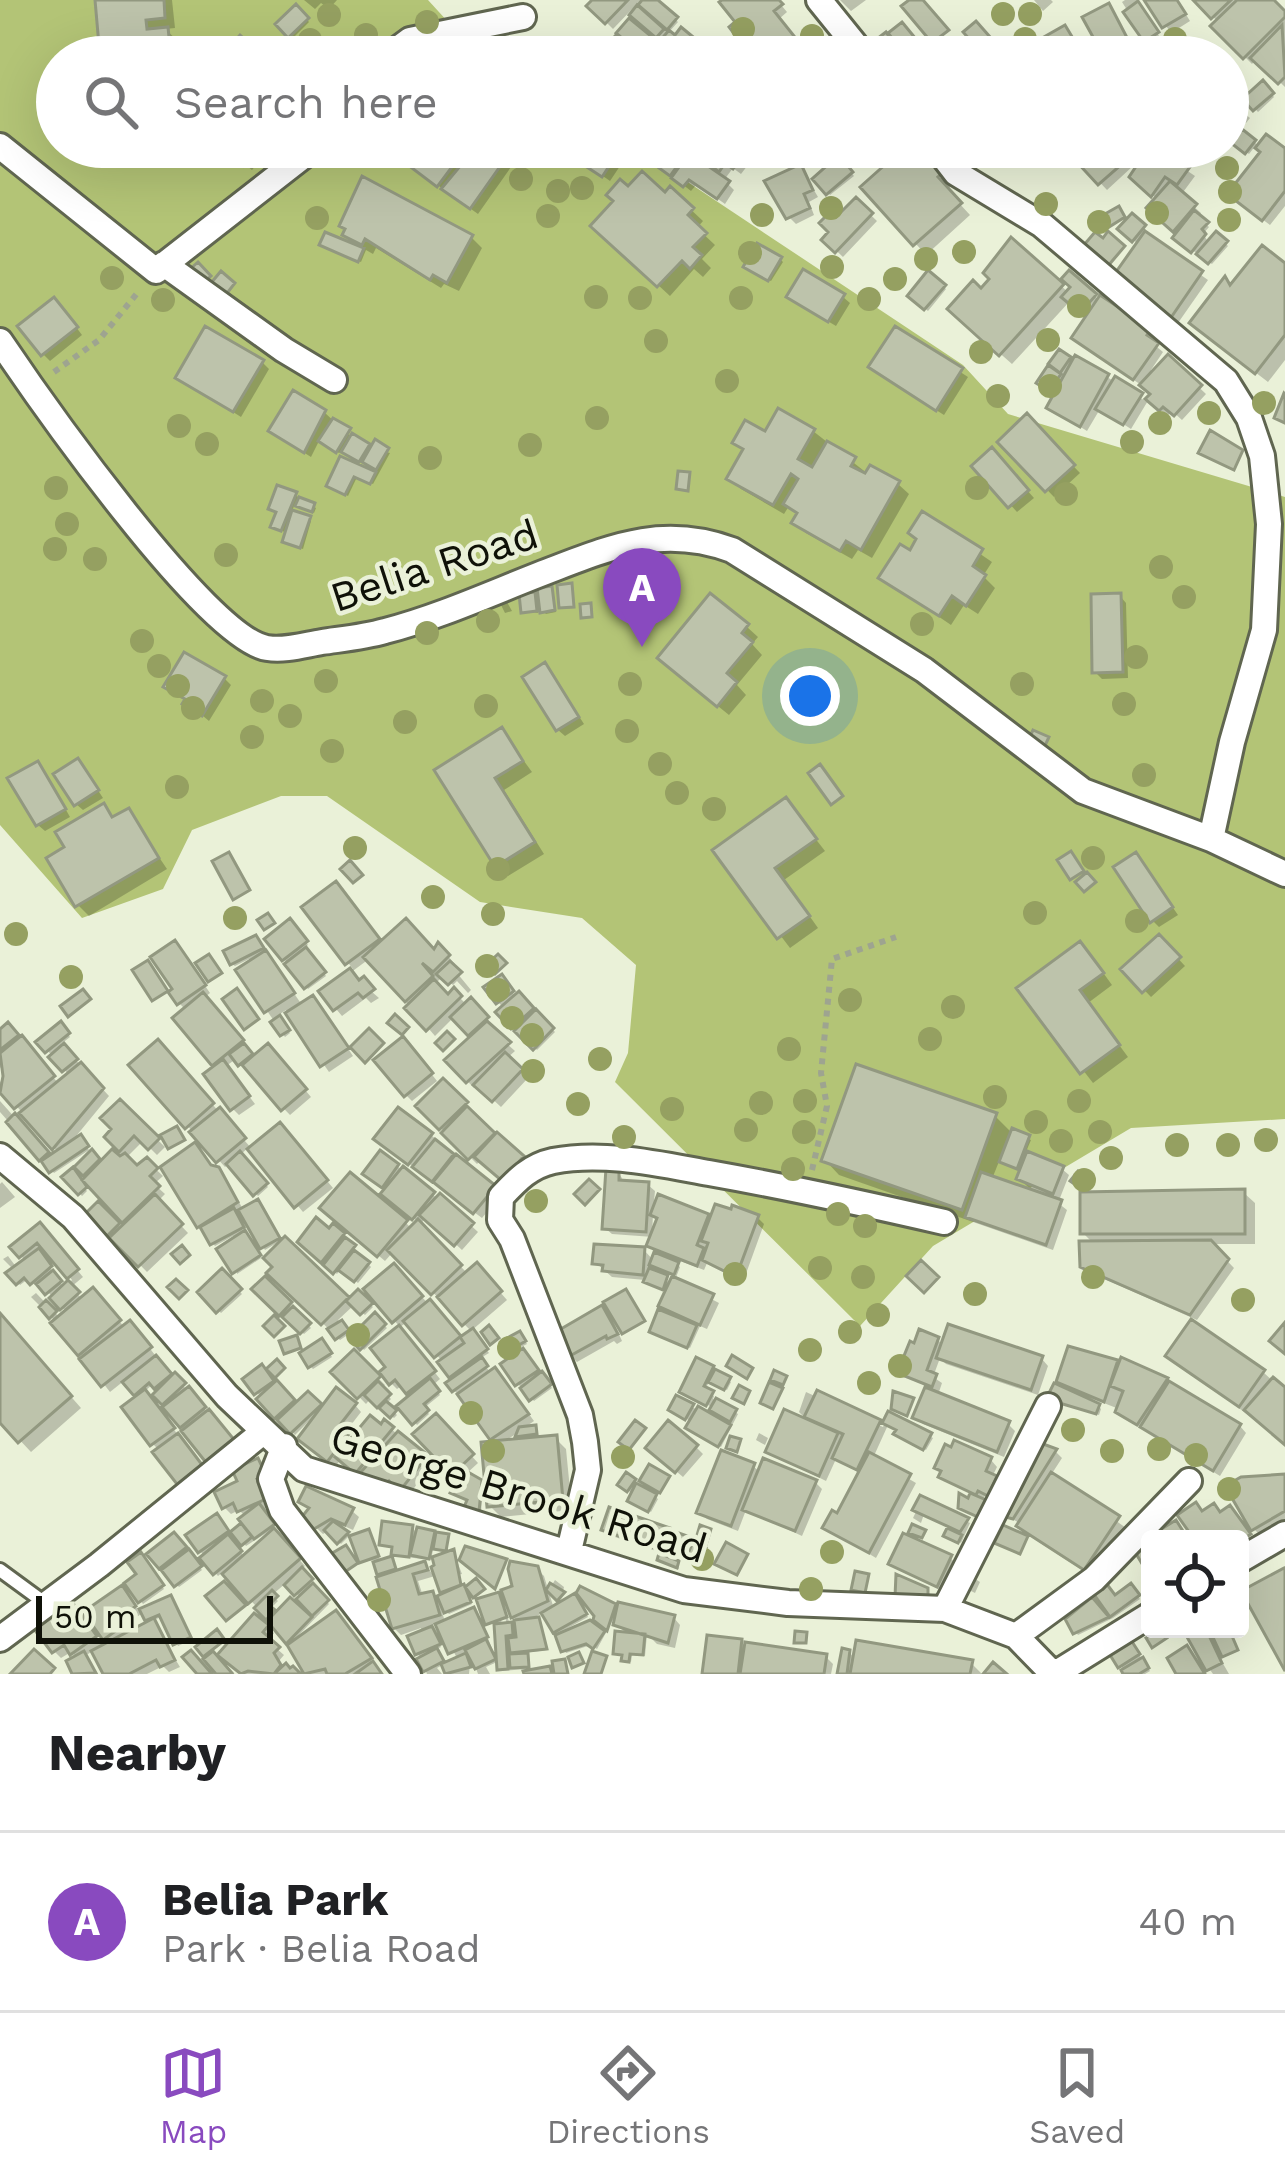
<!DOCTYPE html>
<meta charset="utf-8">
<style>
:root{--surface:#fff;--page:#f2f2f2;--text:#202124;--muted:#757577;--line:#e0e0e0;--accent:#894abf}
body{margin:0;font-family:"Work Sans",sans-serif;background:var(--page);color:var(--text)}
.controls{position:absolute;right:36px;bottom:36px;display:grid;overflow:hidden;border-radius:12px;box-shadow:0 12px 48px #0002}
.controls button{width:108px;height:108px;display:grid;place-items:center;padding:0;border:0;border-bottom:3px solid var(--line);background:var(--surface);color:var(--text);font:60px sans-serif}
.scale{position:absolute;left:36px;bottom:30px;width:237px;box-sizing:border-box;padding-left:12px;border:6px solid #0f1108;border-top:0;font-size:33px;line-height:42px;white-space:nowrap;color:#0f1108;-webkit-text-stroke:9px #eaf1d8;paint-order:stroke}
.you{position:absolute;left:810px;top:696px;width:42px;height:42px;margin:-30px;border:9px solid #fff;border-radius:50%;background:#1a73e8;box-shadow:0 0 0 18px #1a73e833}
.badge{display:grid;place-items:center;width:78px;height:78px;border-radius:50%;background:var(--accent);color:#fff;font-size:39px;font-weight:700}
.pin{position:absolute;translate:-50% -99px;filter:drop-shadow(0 3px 6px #0008)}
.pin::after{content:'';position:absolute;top:63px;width:42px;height:36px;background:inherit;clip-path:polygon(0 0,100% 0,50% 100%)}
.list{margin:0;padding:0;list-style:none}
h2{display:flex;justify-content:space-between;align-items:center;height:156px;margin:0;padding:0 48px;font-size:51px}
h2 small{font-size:39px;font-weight:400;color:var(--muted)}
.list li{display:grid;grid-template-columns:78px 1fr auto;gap:36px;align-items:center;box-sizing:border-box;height:180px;padding:0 48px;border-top:3px solid var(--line)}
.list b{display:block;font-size:45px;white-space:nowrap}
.list p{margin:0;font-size:39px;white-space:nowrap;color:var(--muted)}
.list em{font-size:39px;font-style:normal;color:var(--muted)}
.icon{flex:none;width:66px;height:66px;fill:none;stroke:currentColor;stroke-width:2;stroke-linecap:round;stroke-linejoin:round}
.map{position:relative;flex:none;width:1285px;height:1674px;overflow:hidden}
.search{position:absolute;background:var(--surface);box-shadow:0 12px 48px #0002;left:36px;right:36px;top:36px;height:132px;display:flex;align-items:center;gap:30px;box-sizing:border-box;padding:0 42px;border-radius:66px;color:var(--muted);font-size:45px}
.sheet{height:336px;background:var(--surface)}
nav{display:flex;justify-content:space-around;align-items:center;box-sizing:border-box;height:168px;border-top:3px solid var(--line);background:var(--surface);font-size:33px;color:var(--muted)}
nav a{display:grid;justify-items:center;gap:6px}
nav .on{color:var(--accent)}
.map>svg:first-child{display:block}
.green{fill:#b3c476}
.shadow{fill:#0003;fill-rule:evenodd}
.building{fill:#bdc3ab;stroke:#929880;stroke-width:3}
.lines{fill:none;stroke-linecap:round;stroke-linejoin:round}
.lane-casing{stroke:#606650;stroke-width:18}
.street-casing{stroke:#606650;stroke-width:30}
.path{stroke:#9ea490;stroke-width:6;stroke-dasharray:6 6;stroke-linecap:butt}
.lane{stroke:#fff;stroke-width:12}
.street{stroke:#fff;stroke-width:24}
.tree{fill:#95a061}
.labels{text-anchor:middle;stroke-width:9;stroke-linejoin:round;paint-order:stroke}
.street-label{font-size:42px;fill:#0f1108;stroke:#eaf1d8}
</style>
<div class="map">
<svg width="1285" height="1674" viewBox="0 0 1285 1674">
<rect width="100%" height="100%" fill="#eaf1d8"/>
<!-- green -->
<path class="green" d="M 0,0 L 428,0 L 449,23 L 500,57 L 57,57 L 57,147 L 635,147 L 963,365 L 1008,414 L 1285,497 L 1285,1119 L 1131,1128 L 933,1246 L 860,1326 L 615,1082 L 628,1053 L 636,965 L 582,918 L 480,902 L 327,796 L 281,796 L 192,830 L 163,889 L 82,918 L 0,825 Z"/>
<!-- shadow -->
<path class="shadow" d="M 98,0 L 172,0 L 175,28 L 165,29 L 178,41 L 179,57 L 103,57 Z
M 304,0 L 337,0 L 329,9 L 321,3 L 315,9 Z
M 596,0 L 654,0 L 678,22 L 668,33 L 713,57 L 658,57 L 652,51 L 646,57 L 620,32 L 641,7 L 637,4 L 613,29 L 590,6 Z
M 727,0 L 777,0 L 787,12 L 779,19 L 803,49 L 792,57 L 766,57 L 756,45 L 751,48 Z
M 840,0 L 866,0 L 851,11 Z
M 1034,0 L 1051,0 L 1053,2 L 1043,11 Z
M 1125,0 L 1137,0 L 1159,36 L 1148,43 L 1146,40 L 1122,2 Z
M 1148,0 L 1177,0 L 1190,21 L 1171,33 Z
M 1197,0 L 1270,0 L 1285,15 L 1285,87 L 1256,59 L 1252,64 L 1214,26 L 1218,22 Z
M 1108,7 L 1115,14 L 1138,57 L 1107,57 Z
M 296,8 L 309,22 L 293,38 L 279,24 Z
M 1263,84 L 1274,97 L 1258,112 L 1246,99 Z
M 1228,100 L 1250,118 L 1246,123 L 1238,115 L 1232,125 L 1228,123 Z
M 1243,133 L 1260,147 L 1285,152 L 1285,206 L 1270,225 L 1238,201 L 1263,152 L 1256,145 L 1249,154 L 1235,143 Z
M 223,147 L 255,147 L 263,156 L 252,170 Z
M 413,147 L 473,147 L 476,150 L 485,147 L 511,167 L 478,214 L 411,166 Z
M 507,147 L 527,147 L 519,157 Z
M 557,147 L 609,147 L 624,160 L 610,181 L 576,157 L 571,164 Z
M 651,147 L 665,154 L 669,147 L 761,148 L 741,174 L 733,168 L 724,180 L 734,190 L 725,204 L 697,184 L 691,191 L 682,184 L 646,154 Z
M 813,147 L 836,147 L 843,154 L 841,147 L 853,147 L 859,157 L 851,162 L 845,153 L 838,158 L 854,176 L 830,195 L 816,179 L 828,169 Z
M 860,147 L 890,147 L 884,159 L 874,165 Z
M 1067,147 L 1115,147 L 1133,166 L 1107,190 Z
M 1152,147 L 1195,176 L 1181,195 L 1201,213 L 1198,217 L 1209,227 L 1203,234 L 1209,243 L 1216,235 L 1228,246 L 1212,264 L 1178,240 L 1179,234 L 1150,208 L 1158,200 L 1132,176 Z
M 907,149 L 926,168 L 941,174 L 951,186 L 947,190 L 970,215 L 926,255 L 864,187 Z
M 801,168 L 818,197 L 809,202 L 814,215 L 796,224 L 789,217 Z
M 628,190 L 666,196 L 670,190 L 703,221 L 697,228 L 715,245 L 702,259 L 711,268 L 703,277 L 694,269 L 670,296 L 594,226 Z
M 856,201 L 877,221 L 843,257 L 825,240 Z
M 1132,217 L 1146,230 L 1143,234 L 1208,280 L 1178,323 L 1122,285 L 1139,245 L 1121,229 Z
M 346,234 L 472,238 L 482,248 L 459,291 L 444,284 L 441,288 L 376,248 L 373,254 L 366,250 L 361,262 L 325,247 L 326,236 L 363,251 Z
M 1011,241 L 1069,293 L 1074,287 L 1070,274 L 1100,301 L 1149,332 L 1156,338 L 1152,343 L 1163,352 L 1151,370 L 1154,373 L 1168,358 L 1206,394 L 1182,420 L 1172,411 L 1167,416 L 1149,399 L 1154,394 L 1082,344 L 1099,303 L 1096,300 L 1084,313 L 1070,301 L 1012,364 L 961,319 L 993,279 Z
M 780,259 L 783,262 L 771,281 L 749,269 Z
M 1285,266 L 1285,360 L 1268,382 L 1204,333 L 1232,288 Z
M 929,274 L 946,289 L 928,311 L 911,296 Z
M 843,297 L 850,303 L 836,326 L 797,303 Z
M 61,307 L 82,335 L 50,361 L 43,354 Z
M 896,330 L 968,377 L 944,415 L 879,374 Z
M 1060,353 L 1074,364 L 1107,377 L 1147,402 L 1149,399 L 1131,429 L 1100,409 L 1087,431 L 1050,408 L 1057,395 L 1040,382 Z
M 262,362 L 269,369 L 241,417 L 179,378 Z
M 324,412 L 350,436 L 373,449 L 390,453 L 373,484 L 357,477 L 348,496 L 332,488 L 369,465 L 342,449 L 339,453 L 320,439 L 311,457 L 279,437 Z
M 1027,418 L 1080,473 L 1054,497 L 1001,442 Z
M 813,431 L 868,474 L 898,484 L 909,494 L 872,558 L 858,550 L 852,559 L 806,533 L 795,523 L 799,516 L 789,506 L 784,514 L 741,489 L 730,478 L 745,452 L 735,443 Z
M 992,451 L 1034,498 L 1017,512 L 975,466 Z
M 295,495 L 316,508 L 314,513 L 296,502 L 291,513 L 311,521 L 303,549 L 288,544 L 288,533 L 276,529 Z
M 923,515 L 992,562 L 983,576 L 995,588 L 978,614 L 964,605 L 951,625 L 882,578 L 911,554 L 919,541 Z
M 551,589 L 556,612 L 546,614 L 537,605 L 538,613 L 524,611 L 534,595 L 542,604 Z
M 1120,596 L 1126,603 L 1128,678 L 1102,679 L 1095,672 Z
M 507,602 L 512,611 L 505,613 L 500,603 Z
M 747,627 L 758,637 L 752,644 L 762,655 L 737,685 L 746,695 L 729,715 L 672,669 Z
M 551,673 L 584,724 L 565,736 L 558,730 Z
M 224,678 L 231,685 L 209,721 L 167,686 Z
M 502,731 L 532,772 L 504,790 L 544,854 L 508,876 L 438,771 Z
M 84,769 L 103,798 L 83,810 L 76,804 Z
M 44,771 L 70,817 L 45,831 L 38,825 Z
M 786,801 L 825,851 L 784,880 L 818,928 L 790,948 L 716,851 Z
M 104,807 L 116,819 L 128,811 L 167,869 L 89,916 L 78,905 L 68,848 Z
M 1142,863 L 1178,915 L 1159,927 L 1153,921 Z
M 342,892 L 382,944 L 445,953 L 455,964 L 452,967 L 471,990 L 468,993 L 457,981 L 453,985 L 443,976 L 435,984 L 448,998 L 454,992 L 466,1004 L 473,1004 L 489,1021 L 485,1024 L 515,1051 L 507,1058 L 528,1078 L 501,1107 L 477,1085 L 474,1088 L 448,1061 L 473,1037 L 454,1017 L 435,1036 L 369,959 L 350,973 L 379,998 L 371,1003 L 366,998 L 342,1016 L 322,992 L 353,969 L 305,908 Z
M 290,922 L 308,945 L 304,948 L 326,976 L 308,989 L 268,939 Z
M 1159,938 L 1185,966 L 1151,997 L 1124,969 Z
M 258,941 L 302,1005 L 319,1005 L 353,1056 L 329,1072 L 286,1010 L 277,1016 L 290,1033 L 285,1037 L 239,970 L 251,963 L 249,959 L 235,966 L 232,964 Z
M 181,951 L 210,993 L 205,997 L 254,1059 L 274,1053 L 311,1097 L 290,1115 L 236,1059 L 226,1066 L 255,1104 L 239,1115 L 233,1109 L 217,1067 L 176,1018 L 186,1010 L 179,1003 Z
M 1091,956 L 1112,985 L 1088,1003 L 1128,1057 L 1093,1083 L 1020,989 Z
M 502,978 L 516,997 L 518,995 L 555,1032 L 537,1050 L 499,1012 L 504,1008 L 498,1002 Z
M 61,1025 L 70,1037 L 61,1044 L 109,1096 L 77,1135 L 89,1150 L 54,1173 L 0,1112 L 0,1101 L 51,1158 L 59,1153 L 0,1088 L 0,1082 L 8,1076 L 0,1067 L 0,1033 L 8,1026 L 59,1084 L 69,1075 L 40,1042 Z
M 158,1043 L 252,1149 L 287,1133 L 333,1188 L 303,1212 L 249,1147 L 240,1155 L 268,1187 L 258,1196 L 229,1164 L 225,1167 L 132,1065 Z
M 410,1047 L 437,1081 L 412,1101 L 406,1095 Z
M 443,1082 L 495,1137 L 529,1164 L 510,1185 L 481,1160 L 477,1164 L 419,1106 Z
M 120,1103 L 165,1147 L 157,1155 L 143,1141 L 126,1158 L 137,1169 L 147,1161 L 163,1176 L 154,1184 L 165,1194 L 158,1201 L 188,1233 L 147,1272 L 90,1214 L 98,1205 L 122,1229 L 127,1225 L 86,1179 L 81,1184 L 87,1191 L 82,1196 L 66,1178 L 92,1153 L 102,1164 L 118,1147 L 116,1130 Z
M 995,1116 L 1010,1131 L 1031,1140 L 1025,1154 L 1062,1169 L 1069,1175 L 1058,1203 L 1067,1210 L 1053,1250 L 839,1175 L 825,1160 ZM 1000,1159 L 1022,1171 L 1019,1178 L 1035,1194 L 992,1179 Z
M 431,1135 L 501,1195 L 482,1218 L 384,1145 Z
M 397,1166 L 438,1199 L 440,1197 L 478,1232 L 462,1250 L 426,1217 L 420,1225 L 468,1274 L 477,1266 L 507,1300 L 471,1331 L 489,1353 L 479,1359 L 491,1373 L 502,1377 L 534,1421 L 523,1429 L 535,1428 L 538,1440 L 555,1438 L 566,1449 L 572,1510 L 501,1517 L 490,1506 L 498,1444 L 449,1384 L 455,1380 L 443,1362 L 407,1322 L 400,1327 L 367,1290 L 394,1267 L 462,1340 L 472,1332 L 393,1252 L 385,1261 L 330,1215 L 406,1223 L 412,1229 L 419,1223 L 366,1174 ZM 522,1430 L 528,1441 L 502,1443 Z
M 212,1168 L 225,1177 L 244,1211 L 260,1206 L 280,1241 L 265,1250 L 241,1210 L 236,1214 L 242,1231 L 261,1258 L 237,1274 L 233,1236 L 215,1246 L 200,1226 Z
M 618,1172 L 625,1183 L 648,1185 L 655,1191 L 653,1211 L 660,1198 L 712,1218 L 758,1218 L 764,1224 L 743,1282 L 708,1261 L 704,1270 L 670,1257 L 680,1267 L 675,1280 L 719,1303 L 707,1329 L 700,1326 L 690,1348 L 655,1333 L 676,1320 L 662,1305 L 669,1292 L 645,1280 L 612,1277 L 596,1263 L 644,1250 L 654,1261 L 657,1253 L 650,1245 L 653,1237 L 612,1234 L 605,1228 ZM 653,1214 L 659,1221 L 652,1236 ZM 650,1261 L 676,1275 L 672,1284 L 649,1271 Z
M 2,1182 L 15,1197 L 0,1208 L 0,1184 Z
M 1244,1193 L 1255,1203 L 1255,1244 L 1211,1244 L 1234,1268 L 1197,1320 L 1091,1273 L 1083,1266 L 1094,1244 L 1083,1233 Z
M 333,1227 L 371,1267 L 358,1283 L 341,1269 L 337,1274 L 301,1242 Z
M 46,1233 L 83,1277 L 71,1287 L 83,1300 L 100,1298 L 125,1328 L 136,1330 L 173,1379 L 175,1377 L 208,1413 L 186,1431 L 156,1395 L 159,1391 L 153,1384 L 144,1392 L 179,1436 L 159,1450 L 153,1444 L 139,1397 L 125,1380 L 110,1392 L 56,1322 L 31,1297 L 36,1293 L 60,1318 L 67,1313 L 39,1282 L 35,1285 L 28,1279 L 20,1285 L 10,1273 L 14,1270 L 3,1259 L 8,1256 L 17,1268 L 26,1261 L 13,1248 ZM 45,1248 L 72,1280 L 64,1288 L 40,1253 Z
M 285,1240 L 350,1302 L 358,1293 L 373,1307 L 365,1315 L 354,1305 L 338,1320 L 349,1334 L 340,1340 L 270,1272 Z
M 222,1273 L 242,1294 L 221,1313 L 201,1292 Z
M 265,1280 L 311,1328 L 304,1334 L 256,1289 Z
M 602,1309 L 613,1321 L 622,1341 L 617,1344 L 614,1341 L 577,1362 L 570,1355 Z
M 0,1316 L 81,1408 L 31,1452 L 0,1419 Z
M 375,1316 L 387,1328 L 364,1350 L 353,1338 Z
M 405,1335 L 440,1379 L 433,1385 L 440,1395 L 424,1408 L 429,1414 L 417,1425 L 401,1406 L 413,1396 L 403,1385 L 397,1389 L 391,1383 L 389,1368 Z
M 522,1337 L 527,1344 L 519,1348 L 552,1388 L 534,1401 L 518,1384 L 522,1352 L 516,1346 Z
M 938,1340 L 943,1345 L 1042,1359 L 1048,1366 L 1038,1395 L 946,1364 L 940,1358 L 933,1377 L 942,1383 L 938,1395 L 1008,1424 L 1015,1431 L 1004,1457 L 923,1424 L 916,1418 L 928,1387 L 901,1373 Z
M 322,1342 L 332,1357 L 313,1369 L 310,1366 Z
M 1070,1350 L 1166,1381 L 1240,1426 L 1246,1433 L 1220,1476 L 1125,1418 L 1119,1409 L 1091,1398 L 1101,1409 L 1099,1415 L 1052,1401 L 1072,1394 L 1060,1381 Z
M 354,1354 L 385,1385 L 381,1389 L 391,1399 L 386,1404 L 397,1415 L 394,1418 L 371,1398 L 366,1404 L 335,1372 Z
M 697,1361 L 731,1382 L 727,1390 L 709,1382 L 705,1390 L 714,1396 L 713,1399 L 738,1414 L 721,1447 L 691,1430 L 692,1422 L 674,1412 L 692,1407 L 709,1416 L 714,1408 L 685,1394 Z
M 1176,1362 L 1263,1372 L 1285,1392 L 1285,1442 Z
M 261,1368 L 297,1406 L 308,1395 L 323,1409 L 355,1405 L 361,1412 L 344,1434 L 352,1441 L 385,1424 L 430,1461 L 436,1456 L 436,1417 L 478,1463 L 466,1474 L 483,1485 L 481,1513 L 470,1509 L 460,1479 L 450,1488 L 430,1467 L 408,1496 L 366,1475 L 364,1478 L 341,1459 L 335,1467 L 307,1445 L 312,1423 L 310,1420 L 295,1435 L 246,1380 Z
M 806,1392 L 883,1427 L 889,1415 L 933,1438 L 926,1450 L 900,1436 L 899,1431 L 888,1425 L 873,1458 L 916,1483 L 876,1558 L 826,1528 L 839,1517 L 861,1474 L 836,1459 L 826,1481 L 768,1452 L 812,1425 L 799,1412 Z
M 759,1433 L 768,1438 L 765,1445 L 756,1440 Z
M 696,1447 L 703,1454 L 683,1477 L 656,1454 Z
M 1055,1451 L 1062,1458 L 1051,1475 L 1129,1530 L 1096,1579 L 1031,1537 L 1021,1524 L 1005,1515 Z
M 991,1460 L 997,1467 L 992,1477 L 1002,1486 L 995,1500 L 985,1496 L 982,1501 L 986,1505 L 981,1517 L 965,1510 L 973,1495 L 941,1477 Z
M 257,1462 L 264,1469 L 271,1506 L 262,1510 L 275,1527 L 272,1529 L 305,1566 L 300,1570 L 311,1585 L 329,1604 L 295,1639 L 297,1642 L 342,1621 L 381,1674 L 308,1674 L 290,1644 L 258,1608 L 223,1572 L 218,1576 L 203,1559 L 205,1557 L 200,1551 L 217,1517 L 245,1558 L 273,1533 L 271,1530 L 246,1546 L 234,1532 L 246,1523 L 246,1517 L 239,1510 L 231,1514 L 224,1507 ZM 286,1583 L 301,1598 L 307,1616 L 277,1616 L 270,1609 L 278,1601 L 272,1595 Z
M 753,1466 L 761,1473 L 815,1482 L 822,1489 L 802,1536 L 746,1510 L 738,1531 L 707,1519 L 700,1512 Z
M 626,1476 L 658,1499 L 651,1512 L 633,1503 L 634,1495 L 621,1485 Z
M 1285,1477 L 1285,1521 L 1260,1535 L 1254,1529 Z
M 922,1499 L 970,1523 L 961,1543 L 946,1536 L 950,1527 L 924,1514 L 921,1523 L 913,1518 Z
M 302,1502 L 352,1511 L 359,1517 L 353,1530 L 335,1522 L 334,1525 L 349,1536 L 341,1544 L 328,1531 L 323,1534 L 305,1517 L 310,1510 Z
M 412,1528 L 418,1534 L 419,1530 L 448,1536 L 448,1552 L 433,1550 L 431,1560 L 397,1556 L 395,1548 L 382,1544 Z
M 605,1529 L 669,1531 L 685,1538 L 684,1550 L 673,1547 L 668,1560 L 678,1563 L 679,1569 L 663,1562 L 662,1553 L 612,1536 Z
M 371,1535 L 381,1563 L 391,1560 L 398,1573 L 424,1565 L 435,1576 L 418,1581 L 423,1596 L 444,1596 L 434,1568 L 453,1553 L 455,1556 L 462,1574 L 457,1575 L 472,1604 L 449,1614 L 440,1605 L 445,1622 L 474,1610 L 480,1617 L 497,1662 L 486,1667 L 490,1674 L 478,1674 L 471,1654 L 469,1674 L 448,1674 L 444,1664 L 437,1668 L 442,1674 L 427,1674 L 418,1654 L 421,1628 L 401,1635 L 394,1628 L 375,1560 L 362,1562 ZM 438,1623 L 457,1658 L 445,1665 L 435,1650 L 441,1647 L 429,1626 Z
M 174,1536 L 202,1570 L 179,1587 L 161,1567 Z
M 140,1556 L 164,1589 L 143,1604 L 128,1584 L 140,1575 Z
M 950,1558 L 957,1564 L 944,1592 L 892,1563 Z
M 537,1569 L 544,1576 L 554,1609 L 578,1596 L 588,1617 L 559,1633 L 595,1625 L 597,1616 L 614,1607 L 619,1612 L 674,1618 L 680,1625 L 675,1648 L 657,1644 L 647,1634 L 645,1656 L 632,1655 L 631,1662 L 616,1653 L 627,1635 L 613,1620 L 597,1649 L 591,1645 L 566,1653 L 544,1612 L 535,1617 L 541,1623 L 548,1650 L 523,1653 L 529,1659 L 530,1672 L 549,1670 L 554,1674 L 527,1674 L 526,1669 L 503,1671 L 497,1623 L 487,1623 L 499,1595 L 510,1624 L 510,1640 L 520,1640 L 520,1623 L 513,1617 ZM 501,1616 L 505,1616 L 513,1657 L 504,1658 Z
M 969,1575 L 980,1582 L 975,1593 L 967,1589 Z
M 555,1580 L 564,1587 L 561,1600 L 549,1590 Z
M 1131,1587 L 1140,1599 L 1113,1618 L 1078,1635 L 1076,1632 L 1092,1601 L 1109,1613 L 1115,1599 Z
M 128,1596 L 140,1613 L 170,1598 L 173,1601 L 191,1640 L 178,1646 L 163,1616 L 152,1621 L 180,1667 L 169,1672 L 163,1666 L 147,1674 L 107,1674 L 94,1650 L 85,1656 L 95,1674 L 76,1674 L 70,1662 L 77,1658 L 71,1652 L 61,1658 L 54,1651 L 79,1612 L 104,1647 L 111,1645 L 104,1638 ZM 144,1612 L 151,1623 L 140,1629 L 134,1619 Z
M 254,1617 L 274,1633 L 268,1641 L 284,1655 L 278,1662 L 284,1670 L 297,1674 L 244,1674 L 228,1661 Z
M 1182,1629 L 1203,1629 L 1229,1674 L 1213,1674 Z
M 741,1642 L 747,1648 L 826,1657 L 833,1664 L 831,1674 L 705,1674 Z
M 1131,1643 L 1150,1671 L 1145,1674 L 1126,1674 L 1111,1651 Z
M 849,1652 L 855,1659 L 971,1663 L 982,1674 L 840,1674 Z"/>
<!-- building -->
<path class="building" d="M 95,0 L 164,0 L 165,18 L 146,20 L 147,29 L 168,27 L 171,57 L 100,57 Z
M 592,0 L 628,0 L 605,24 L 586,6 Z
M 642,0 L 658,0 L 678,17 L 667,30 L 638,5 Z
M 722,0 L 779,0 L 783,4 L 774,11 L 798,41 L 777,57 L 762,57 L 748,39 L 742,44 L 729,27 L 735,22 L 719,2 Z
M 909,0 L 923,0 L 949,30 L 932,43 L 901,6 Z
M 1144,0 L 1177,0 L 1186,14 L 1162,28 Z
M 1193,0 L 1231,0 L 1211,19 Z
M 1237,0 L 1274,0 L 1285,11 L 1285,17 L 1243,59 L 1210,26 Z
M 1138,1 L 1159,32 L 1144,42 L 1123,12 Z
M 1109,3 L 1134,51 L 1122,57 L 1104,57 L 1082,17 Z
M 296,4 L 309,18 L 288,38 L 275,24 Z
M 637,5 L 664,29 L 656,38 L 629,15 Z
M 629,18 L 657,41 L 644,57 L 616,33 Z
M 976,21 L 1005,54 L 1002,57 L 985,57 L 963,32 Z
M 902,22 L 925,50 L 916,57 L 907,57 L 888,33 Z
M 1065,25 L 1083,55 L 1081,57 L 1035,57 L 1028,46 Z
M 1282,25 L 1285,77 L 1278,84 L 1250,58 Z
M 681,27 L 715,55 L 714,57 L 655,57 L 650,53 L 669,30 L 675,35 Z
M 886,32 L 904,57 L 878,57 L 869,45 Z
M 240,35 L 257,51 L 251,57 L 232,57 L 226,50 Z
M 615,36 L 641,57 L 617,57 L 619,53 L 607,45 Z
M 821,41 L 835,57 L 805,57 L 804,56 Z
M 1263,80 L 1274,93 L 1253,111 L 1242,99 Z
M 1242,129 L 1256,140 L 1245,154 L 1231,143 Z
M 1266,134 L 1285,148 L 1285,191 L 1262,221 L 1227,194 L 1260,152 L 1255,148 Z
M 220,147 L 258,147 L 243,166 Z
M 409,147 L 467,147 L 437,187 L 400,159 Z
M 476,147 L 490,147 L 506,158 L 470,209 L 441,189 Z
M 554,147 L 572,147 L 563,159 L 551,151 Z
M 576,147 L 614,147 L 619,151 L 602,177 L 570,156 Z
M 647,147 L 661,147 L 668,153 L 657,166 L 642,154 Z
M 666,147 L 692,147 L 681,161 Z
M 692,147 L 750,147 L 733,169 L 725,163 L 719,172 L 690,150 Z
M 807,147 L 836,147 L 840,153 L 822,166 Z
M 837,147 L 855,147 L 859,153 L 846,161 Z
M 857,147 L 882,147 L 864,160 Z
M 905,147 L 925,165 L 931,159 L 943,173 L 938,177 L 962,203 L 913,246 L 860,187 Z
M 949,147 L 981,147 L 982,149 L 962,164 Z
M 1063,147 L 1119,147 L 1129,158 L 1098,185 Z
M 1149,147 L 1159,147 L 1190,167 L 1177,185 L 1165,177 L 1151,197 L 1129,177 Z
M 689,153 L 730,181 L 717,199 L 689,180 L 683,187 L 671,178 Z
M 669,154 L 680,162 L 670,176 L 659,168 Z
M 839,155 L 853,172 L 826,195 L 812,179 Z
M 801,164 L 813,190 L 804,194 L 810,208 L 786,219 L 764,181 Z
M 642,171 L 665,192 L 670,186 L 694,208 L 688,215 L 707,233 L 693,247 L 702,255 L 690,269 L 682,261 L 657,287 L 590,226 L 613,201 L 606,195 L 620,179 L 628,186 Z
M 362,176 L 473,235 L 447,283 L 433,275 L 430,280 L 365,239 L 362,245 L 342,235 L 345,229 L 339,226 Z
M 1170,181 L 1197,204 L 1173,232 L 1146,208 Z
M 856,197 L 873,213 L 835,253 L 821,240 L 828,232 L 819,223 L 830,212 L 836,217 Z
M 1119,206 L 1125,217 L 1109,227 L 1103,215 Z
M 1194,210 L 1209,222 L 1202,229 L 1206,234 L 1191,253 L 1172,238 Z
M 1132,213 L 1146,225 L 1132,242 L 1117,229 Z
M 1108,231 L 1125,246 L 1107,267 L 1083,246 L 1095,232 L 1103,238 Z
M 1145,231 L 1203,271 L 1170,319 L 1111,279 Z
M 1216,231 L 1228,241 L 1208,264 L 1196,254 Z
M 325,232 L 364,248 L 358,262 L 319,245 Z
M 1011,237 L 1064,284 L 999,356 L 947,309 L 973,280 L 981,288 L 989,279 L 983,273 Z
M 757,243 L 782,257 L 768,281 L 743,267 Z
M 1262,245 L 1285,263 L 1285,335 L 1255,374 L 1189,323 L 1225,276 L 1230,285 Z
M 198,262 L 211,276 L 201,285 L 188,271 Z
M 803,269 L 845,294 L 828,322 L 786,297 Z
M 928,270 L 946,285 L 924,310 L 907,296 Z
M 1069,270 L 1097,294 L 1080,313 L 1061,297 L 1070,287 L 1061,279 Z
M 221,271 L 235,283 L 221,301 L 206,289 Z
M 1100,295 L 1151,329 L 1147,335 L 1159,343 L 1133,380 L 1071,338 Z
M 54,297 L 78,327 L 41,356 L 17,326 Z
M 205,326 L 264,360 L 233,412 L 175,378 Z
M 895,326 L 963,368 L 936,411 L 868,367 Z
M 1059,349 L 1071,357 L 1060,373 L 1048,364 Z
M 1168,354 L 1202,385 L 1174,416 L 1163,407 L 1159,411 L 1145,399 L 1150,394 L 1139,385 Z
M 1075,355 L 1109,374 L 1080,427 L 1046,408 Z
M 1048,365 L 1061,374 L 1049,391 L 1036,383 Z
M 1115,376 L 1143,393 L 1123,425 L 1095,409 Z
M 293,390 L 326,410 L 304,453 L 268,431 Z
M 1284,393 L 1285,394 L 1285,423 L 1274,418 Z
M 778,408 L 815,429 L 798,459 L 812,467 L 827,441 L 856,457 L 851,466 L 865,473 L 870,465 L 900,481 L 861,550 L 846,541 L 840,551 L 791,523 L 797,513 L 783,504 L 798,479 L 791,474 L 773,505 L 726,479 L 743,449 L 732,443 L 745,420 L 765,431 Z
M 1027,413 L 1075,465 L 1045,492 L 997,442 Z
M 333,418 L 351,428 L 336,453 L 318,441 Z
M 1210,430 L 1243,450 L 1234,470 L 1198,453 Z
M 352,433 L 370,444 L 359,462 L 341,452 Z
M 375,439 L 389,448 L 376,470 L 362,462 Z
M 992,447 L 1029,490 L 1008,508 L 971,466 Z
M 340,456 L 376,472 L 370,484 L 354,477 L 345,495 L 326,486 Z
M 678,471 L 690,472 L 688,491 L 676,489 Z
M 277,485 L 297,492 L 281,531 L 270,527 L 276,512 L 268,509 Z
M 299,497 L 315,503 L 312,512 L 295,506 Z
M 292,510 L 311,516 L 300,548 L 282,542 Z
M 922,511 L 983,549 L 973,566 L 986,575 L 966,606 L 952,596 L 939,616 L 878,578 L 900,544 L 910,550 L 916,539 L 908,533 Z
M 572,583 L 574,607 L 559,608 L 557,585 Z
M 552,586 L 555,610 L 540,613 L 537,588 Z
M 535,592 L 537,611 L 521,613 L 519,594 Z
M 710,593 L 749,624 L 742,633 L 753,642 L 727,673 L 737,682 L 717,707 L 657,658 Z
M 1121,593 L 1123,672 L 1092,673 L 1091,594 Z
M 591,603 L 592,617 L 581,618 L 580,604 Z
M 184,652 L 226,676 L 202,716 L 182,704 L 185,699 L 163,687 Z
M 545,662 L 579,717 L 556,731 L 522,677 Z
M 502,727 L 523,761 L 495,778 L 535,842 L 495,867 L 434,770 Z
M 1033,730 L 1049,737 L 1043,750 L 1027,743 Z
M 78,758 L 99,790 L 74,806 L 53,774 Z
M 38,761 L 66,809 L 36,826 L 7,778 Z
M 820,764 L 843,796 L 831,805 L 808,773 Z
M 786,797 L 817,839 L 775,868 L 810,916 L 777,939 L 712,850 Z
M 104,803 L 112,817 L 129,808 L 159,858 L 75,907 L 46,858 L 64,847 L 55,832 Z
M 1071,851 L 1084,871 L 1070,880 L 1057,860 Z
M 229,852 L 250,890 L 233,900 L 212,861 Z
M 1136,852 L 1173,907 L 1150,923 L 1113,867 Z
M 350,860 L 363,875 L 353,883 L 340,869 Z
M 1087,872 L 1096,882 L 1084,892 L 1075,882 Z
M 336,881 L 380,939 L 345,965 L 301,907 Z
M 268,913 L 275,923 L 264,930 L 257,920 Z
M 290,918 L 308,941 L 282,961 L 264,939 Z
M 406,918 L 434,949 L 438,942 L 450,955 L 433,972 L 422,963 L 433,976 L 405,1002 L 363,957 Z
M 1159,934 L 1181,957 L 1142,993 L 1120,969 Z
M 256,935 L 264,948 L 230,965 L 223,951 Z
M 175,940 L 206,985 L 177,1005 L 168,992 L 172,989 L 150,957 Z
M 1080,941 L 1104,973 L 1080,990 L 1120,1045 L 1080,1074 L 1016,988 Z
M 306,947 L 326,972 L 304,989 L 284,964 Z
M 266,950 L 295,993 L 264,1013 L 235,970 Z
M 209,954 L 222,973 L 208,982 L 195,963 Z
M 498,954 L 507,963 L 495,974 L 486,965 Z
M 148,960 L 168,991 L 152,1001 L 132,970 Z
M 450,961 L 462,972 L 448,985 L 436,974 Z
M 350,968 L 359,980 L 364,976 L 375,989 L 363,998 L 358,993 L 333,1011 L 318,991 Z
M 502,974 L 514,991 L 496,1004 L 483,987 Z
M 434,979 L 448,994 L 454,987 L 462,996 L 426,1031 L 404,1008 Z
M 237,988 L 259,1019 L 244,1030 L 222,999 Z
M 83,989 L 91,999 L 68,1017 L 60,1006 Z
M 519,991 L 534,1008 L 511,1029 L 495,1012 Z
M 203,992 L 244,1040 L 212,1066 L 172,1018 Z
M 313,995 L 349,1048 L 320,1067 L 285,1013 Z
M 471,997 L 489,1017 L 468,1036 L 450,1017 Z
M 536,1009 L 554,1028 L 533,1050 L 514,1031 Z
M 395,1014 L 409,1027 L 402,1035 L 387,1023 Z
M 280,1015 L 290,1030 L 280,1036 L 270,1022 Z
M 61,1021 L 70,1033 L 45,1053 L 35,1042 Z
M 487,1021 L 511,1042 L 466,1083 L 444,1060 Z
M 8,1022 L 19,1035 L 0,1050 L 0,1029 Z
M 369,1028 L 384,1043 L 365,1063 L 350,1047 Z
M 447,1031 L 455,1039 L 443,1051 L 435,1043 Z
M 22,1035 L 55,1076 L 14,1109 L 0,1093 L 3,1076 L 0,1053 Z
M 403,1036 L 433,1073 L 404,1097 L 373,1060 Z
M 158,1039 L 214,1103 L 185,1129 L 128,1065 Z
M 64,1043 L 78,1059 L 62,1072 L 48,1057 Z
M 244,1043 L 253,1054 L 238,1066 L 229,1054 Z
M 268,1043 L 307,1089 L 281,1111 L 242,1065 Z
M 505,1052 L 523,1069 L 492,1102 L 473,1085 Z
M 223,1059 L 250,1096 L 230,1111 L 203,1074 Z
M 81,1062 L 104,1088 L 52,1150 L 19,1113 Z
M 856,1064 L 997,1113 L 962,1210 L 821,1161 Z
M 443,1078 L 468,1102 L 439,1130 L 415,1106 Z
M 120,1099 L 160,1138 L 148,1150 L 134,1136 L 119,1152 L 104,1137 L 111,1129 L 100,1118 Z
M 467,1106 L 495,1133 L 468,1160 L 441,1133 Z
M 220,1107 L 246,1138 L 216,1163 L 189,1132 Z
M 398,1107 L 433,1133 L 408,1165 L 373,1139 Z
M 15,1113 L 49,1152 L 39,1161 L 6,1122 Z
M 280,1122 L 328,1180 L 294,1208 L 247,1149 Z
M 177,1126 L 185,1140 L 168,1149 L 160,1135 Z
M 1012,1128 L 1030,1135 L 1017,1169 L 999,1162 Z
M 497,1132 L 524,1156 L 502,1181 L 474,1157 Z
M 81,1134 L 89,1146 L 49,1173 L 41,1161 Z
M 435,1139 L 454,1154 L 432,1182 L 412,1167 Z
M 195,1142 L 211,1165 L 219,1167 L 238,1202 L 197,1228 L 160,1167 Z
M 92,1149 L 100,1159 L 83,1176 L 74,1167 Z
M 112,1149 L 120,1156 L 125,1153 L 137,1165 L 147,1157 L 158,1168 L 150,1176 L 160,1186 L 122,1223 L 82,1180 Z
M 380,1150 L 399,1164 L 382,1188 L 362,1174 Z
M 240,1151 L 268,1183 L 253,1196 L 226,1164 Z
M 1027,1151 L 1064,1166 L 1053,1194 L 1016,1179 Z
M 456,1154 L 496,1186 L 473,1214 L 433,1182 Z
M 403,1166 L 435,1192 L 412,1220 L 380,1194 Z
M 73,1167 L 87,1187 L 78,1195 L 61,1177 Z
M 606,1168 L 619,1169 L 619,1180 L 649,1182 L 646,1232 L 602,1229 Z
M 1078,1171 L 1091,1181 L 1084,1191 L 1070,1181 Z
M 350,1172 L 408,1220 L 377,1257 L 319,1208 Z
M 981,1172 L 1062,1200 L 1046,1245 L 965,1217 Z
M 589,1179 L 600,1189 L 585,1205 L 574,1194 Z
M 1245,1189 L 1245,1234 L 1080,1234 L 1080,1192 Z
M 440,1193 L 474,1223 L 454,1246 L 419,1215 Z
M 155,1194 L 183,1224 L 138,1267 L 109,1238 Z
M 658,1194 L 709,1214 L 697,1245 L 704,1248 L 697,1266 L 646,1246 L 657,1218 L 650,1215 Z
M 258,1199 L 280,1238 L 260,1249 L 238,1210 Z
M 98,1201 L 120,1223 L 107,1236 L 85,1214 Z
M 715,1204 L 731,1209 L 732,1205 L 759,1215 L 736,1277 L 702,1260 L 708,1243 L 701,1241 Z
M 234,1208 L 244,1227 L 210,1245 L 200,1227 Z
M 316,1217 L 329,1228 L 333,1223 L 345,1233 L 321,1263 L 297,1242 Z
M 418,1219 L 462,1265 L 431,1295 L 387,1250 Z
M 40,1222 L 79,1269 L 67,1279 L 37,1243 L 19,1258 L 9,1247 Z
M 245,1230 L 261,1255 L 232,1274 L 216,1249 Z
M 285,1236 L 349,1297 L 321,1325 L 266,1273 L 272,1267 L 263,1258 Z
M 345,1237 L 356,1245 L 333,1274 L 323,1265 Z
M 1211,1240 L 1229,1259 L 1190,1315 L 1080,1267 L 1079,1241 Z
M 594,1244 L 645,1247 L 643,1275 L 602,1271 L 603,1265 L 592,1264 Z
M 182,1245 L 190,1255 L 180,1264 L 171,1254 Z
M 39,1248 L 52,1266 L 30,1285 L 24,1278 L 16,1285 L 5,1273 Z
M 354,1250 L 370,1262 L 354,1282 L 338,1270 Z
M 654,1252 L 679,1262 L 674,1275 L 649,1265 Z
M 921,1260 L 939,1277 L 924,1293 L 906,1276 Z
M 477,1262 L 502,1291 L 462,1326 L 437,1297 Z
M 394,1263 L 423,1296 L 392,1323 L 363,1289 Z
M 222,1268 L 242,1289 L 216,1313 L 197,1292 Z
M 649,1268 L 668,1275 L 663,1290 L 643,1282 Z
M 53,1270 L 62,1281 L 45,1295 L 36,1284 Z
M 265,1276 L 292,1302 L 279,1316 L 251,1289 Z
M 672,1276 L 714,1294 L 700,1325 L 658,1306 Z
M 176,1279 L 188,1290 L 179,1299 L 167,1287 Z
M 68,1280 L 80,1292 L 60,1310 L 49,1298 Z
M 93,1287 L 121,1320 L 78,1356 L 50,1323 Z
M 358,1289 L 373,1303 L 360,1315 L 346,1301 Z
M 626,1289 L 645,1321 L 622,1334 L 603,1302 Z
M 430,1299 L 461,1336 L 434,1358 L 403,1321 Z
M 46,1300 L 57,1311 L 49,1319 L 39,1307 Z
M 602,1305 L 618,1334 L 607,1339 L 606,1336 L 568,1357 L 554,1333 Z
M 293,1306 L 311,1323 L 300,1334 L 282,1317 Z
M 658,1309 L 697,1325 L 687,1348 L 649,1332 Z
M 375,1312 L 386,1324 L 360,1350 L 349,1338 Z
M 0,1313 L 72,1396 L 18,1443 L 0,1423 Z
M 274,1315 L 285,1326 L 274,1337 L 263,1326 Z
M 1191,1319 L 1265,1370 L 1239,1407 L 1165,1356 Z
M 130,1320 L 152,1347 L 101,1387 L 79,1359 Z
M 342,1320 L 349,1330 L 335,1340 L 327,1329 Z
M 1285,1322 L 1285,1354 L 1269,1341 Z
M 948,1324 L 1043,1356 L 1031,1390 L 936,1358 Z
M 399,1325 L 436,1371 L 406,1394 L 395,1380 L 389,1385 L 379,1372 L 385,1367 L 370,1348 Z
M 489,1325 L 499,1338 L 490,1345 L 481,1332 Z
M 473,1328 L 488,1349 L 449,1378 L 437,1362 L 464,1343 L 460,1337 Z
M 919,1329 L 939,1337 L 927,1370 L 937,1374 L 932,1387 L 897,1373 L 910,1341 L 914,1343 Z
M 520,1331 L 526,1341 L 513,1348 L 507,1338 Z
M 297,1335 L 301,1348 L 284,1354 L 279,1341 Z
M 322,1338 L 332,1353 L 308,1368 L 299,1353 Z
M 1068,1346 L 1118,1360 L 1104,1402 L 1056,1382 Z
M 523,1348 L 539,1370 L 515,1386 L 500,1364 Z
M 354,1349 L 381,1376 L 357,1399 L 330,1372 Z
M 156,1355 L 172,1374 L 154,1389 L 149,1383 L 134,1396 L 122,1382 Z
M 732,1355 L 753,1368 L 747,1379 L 726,1366 Z
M 482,1357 L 488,1366 L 452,1392 L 445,1383 Z
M 696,1357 L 714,1366 L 704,1386 L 714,1391 L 706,1406 L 679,1392 Z
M 1121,1357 L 1168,1378 L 1137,1425 L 1115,1412 L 1123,1391 L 1110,1386 Z
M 277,1359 L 285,1368 L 275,1378 L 266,1369 Z
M 262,1364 L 274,1381 L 254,1395 L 242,1379 Z
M 495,1367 L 529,1414 L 490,1440 L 457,1394 Z
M 715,1369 L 731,1377 L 724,1390 L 708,1382 Z
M 774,1370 L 787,1376 L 783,1385 L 770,1380 Z
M 542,1371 L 552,1384 L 529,1401 L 520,1388 Z
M 175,1372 L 186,1383 L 162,1405 L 152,1395 Z
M 1273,1377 L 1285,1387 L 1285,1445 L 1244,1410 Z
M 430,1378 L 440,1391 L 424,1404 L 429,1410 L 412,1425 L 396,1406 Z
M 277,1380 L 295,1400 L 274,1419 L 256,1399 Z
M 378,1381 L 391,1394 L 377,1408 L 364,1395 Z
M 1169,1381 L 1241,1424 L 1213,1471 L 1140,1427 Z
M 769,1382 L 783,1388 L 773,1409 L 760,1403 Z
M 1054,1383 L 1100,1404 L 1096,1414 L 1046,1399 Z
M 739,1385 L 750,1391 L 744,1404 L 732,1398 Z
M 189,1386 L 206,1407 L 180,1428 L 162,1407 Z
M 336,1387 L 357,1403 L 339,1426 L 349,1434 L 327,1462 L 297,1439 Z
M 925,1387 L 1010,1421 L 997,1452 L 912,1418 Z
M 145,1389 L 175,1428 L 150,1446 L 121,1407 Z
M 817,1390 L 881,1420 L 857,1470 L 832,1458 L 843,1434 L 804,1417 Z
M 308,1391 L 322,1404 L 290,1434 L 277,1420 Z
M 893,1391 L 914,1398 L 907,1416 L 891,1409 Z
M 676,1395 L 694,1404 L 685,1420 L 668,1410 Z
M 716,1398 L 737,1409 L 730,1422 L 709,1410 Z
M 386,1401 L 397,1410 L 390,1418 L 379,1408 Z
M 698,1406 L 731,1425 L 718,1447 L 685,1428 Z
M 209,1409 L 236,1442 L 208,1465 L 181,1431 Z
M 784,1409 L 838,1433 L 819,1476 L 765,1452 Z
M 888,1411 L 932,1433 L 923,1450 L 893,1434 L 896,1430 L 882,1423 Z
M 436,1413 L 474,1454 L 442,1484 L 423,1463 L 432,1455 L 412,1434 Z
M 370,1415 L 381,1424 L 384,1419 L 394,1427 L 355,1474 L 335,1457 Z
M 635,1420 L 646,1428 L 629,1450 L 618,1442 Z
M 668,1420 L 698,1445 L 675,1473 L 645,1448 Z
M 536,1425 L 537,1434 L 515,1437 L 519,1427 Z
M 398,1431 L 428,1455 L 399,1492 L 389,1481 L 385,1485 L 360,1473 Z
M 178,1433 L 206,1470 L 180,1488 L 152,1452 Z
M 557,1435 L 563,1500 L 487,1507 L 481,1442 Z
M 730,1436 L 741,1439 L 737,1452 L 726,1448 Z
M 954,1440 L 992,1457 L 986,1471 L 997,1476 L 988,1496 L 978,1491 L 976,1495 L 938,1477 L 941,1471 L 934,1468 L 945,1444 L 951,1447 Z
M 1035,1441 L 1057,1449 L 1013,1519 L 1002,1516 Z
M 721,1450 L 755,1463 L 731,1526 L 696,1513 Z
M 869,1452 L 911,1474 L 869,1553 L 822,1528 L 832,1510 L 837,1513 Z
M 258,1458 L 266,1475 L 257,1479 L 266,1499 L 237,1512 L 233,1503 L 222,1509 L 214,1492 L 237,1481 L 232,1470 Z
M 763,1458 L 817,1480 L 795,1531 L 742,1510 Z
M 649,1464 L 670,1476 L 660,1493 L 639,1481 Z
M 461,1468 L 482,1480 L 479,1512 L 464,1507 L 467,1500 L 450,1493 Z
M 626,1472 L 636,1479 L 627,1492 L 617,1485 Z
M 1051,1472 L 1120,1516 L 1084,1570 L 1016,1526 Z
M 1285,1474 L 1285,1511 L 1251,1531 L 1225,1486 L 1241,1477 Z
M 636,1483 L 657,1494 L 648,1512 L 627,1501 Z
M 306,1486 L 354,1508 L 345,1525 L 331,1519 L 314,1529 L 301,1518 L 309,1508 L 298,1502 Z
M 959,1493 L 968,1498 L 970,1493 L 986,1500 L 978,1517 L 958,1508 Z
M 920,1495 L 969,1518 L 960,1532 L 912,1510 Z
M 1196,1502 L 1202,1511 L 1214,1503 L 1220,1512 L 1230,1505 L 1251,1534 L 1240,1541 L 1194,1539 L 1177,1515 Z
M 259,1503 L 275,1524 L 254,1539 L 238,1519 Z
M 609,1507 L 670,1528 L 663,1551 L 601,1530 Z
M 217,1513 L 229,1531 L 198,1553 L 185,1535 Z
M 1176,1520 L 1188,1539 L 1150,1539 L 1150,1577 L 1132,1547 Z
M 333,1521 L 349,1532 L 337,1544 L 324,1530 Z
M 382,1521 L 413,1525 L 409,1557 L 391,1555 L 392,1547 L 379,1545 Z
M 241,1523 L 252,1537 L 241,1546 L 230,1532 Z
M 912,1524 L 926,1530 L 922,1538 L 908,1533 Z
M 700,1525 L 711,1529 L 706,1545 L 695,1542 Z
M 1003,1525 L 1028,1536 L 1020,1554 L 994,1543 Z
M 417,1527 L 435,1531 L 429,1559 L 410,1555 Z
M 274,1528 L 301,1558 L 248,1604 L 222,1574 Z
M 947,1528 L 962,1535 L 958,1543 L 943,1536 Z
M 369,1529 L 379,1556 L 359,1563 L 349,1536 Z
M 673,1531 L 687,1536 L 682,1550 L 668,1545 Z
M 174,1532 L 187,1547 L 159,1569 L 146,1554 Z
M 436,1532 L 449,1534 L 446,1551 L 433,1549 Z
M 903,1533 L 952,1555 L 937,1587 L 888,1564 Z
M 228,1534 L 242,1551 L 213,1575 L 199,1558 Z
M 726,1542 L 748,1554 L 737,1575 L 714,1564 Z
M 692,1544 L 706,1548 L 702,1561 L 687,1556 Z
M 346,1545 L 358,1563 L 342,1574 L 329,1555 Z
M 465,1546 L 507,1559 L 495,1589 L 459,1560 Z
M 189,1549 L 202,1566 L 174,1587 L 161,1570 Z
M 454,1549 L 461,1585 L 440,1593 L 431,1567 L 434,1565 L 432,1557 Z
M 141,1552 L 164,1585 L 138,1603 L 124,1583 L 136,1574 L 127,1562 Z
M 659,1553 L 679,1561 L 677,1568 L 657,1560 Z
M 392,1556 L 396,1569 L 377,1575 L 373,1562 Z
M 425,1561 L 428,1570 L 413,1574 L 419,1594 L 433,1591 L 440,1615 L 392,1629 L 376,1577 Z
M 510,1561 L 538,1566 L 548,1601 L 511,1618 L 501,1590 L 512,1586 L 508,1569 Z
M 302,1567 L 313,1579 L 294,1596 L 284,1585 Z
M 1284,1568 L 1285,1570 L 1285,1671 L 1241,1591 Z
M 855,1571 L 869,1574 L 865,1593 L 851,1590 Z
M 896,1574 L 928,1588 L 928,1597 L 895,1597 Z
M 476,1578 L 485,1589 L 473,1598 L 465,1587 Z
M 224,1581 L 246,1605 L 226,1621 L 205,1596 Z
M 313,1583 L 329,1600 L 312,1616 L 296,1599 Z
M 550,1583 L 565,1592 L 557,1601 L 546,1590 Z
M 1106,1583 L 1115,1595 L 1131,1583 L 1140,1595 L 1110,1617 L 1093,1593 Z
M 464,1584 L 471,1602 L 444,1613 L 437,1596 Z
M 122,1585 L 136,1606 L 129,1611 L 134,1618 L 103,1640 L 83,1612 Z
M 580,1586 L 616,1604 L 607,1631 L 593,1620 L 594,1616 L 576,1593 Z
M 272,1590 L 278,1596 L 269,1605 L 275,1610 L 266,1620 L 254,1608 Z
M 499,1592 L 507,1617 L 485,1625 L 476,1599 Z
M 575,1593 L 587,1614 L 553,1633 L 541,1613 Z
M 171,1595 L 191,1637 L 173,1645 L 159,1615 L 145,1621 L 139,1609 Z
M 290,1597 L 312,1617 L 286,1644 L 267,1621 Z
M 1092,1597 L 1109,1617 L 1073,1634 L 1065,1619 Z
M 72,1602 L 97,1636 L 70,1655 L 64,1645 L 52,1653 L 34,1629 Z
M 618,1602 L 675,1615 L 668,1643 L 613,1625 Z
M 474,1607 L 488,1637 L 448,1654 L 435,1624 Z
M 336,1610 L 372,1658 L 345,1674 L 327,1674 L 325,1669 L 304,1674 L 287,1645 Z
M 254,1613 L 269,1625 L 263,1632 L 280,1647 L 274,1653 L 281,1665 L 274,1674 L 248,1671 L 241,1674 L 217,1655 Z
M 539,1617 L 547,1649 L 510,1653 L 508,1638 L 516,1637 L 514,1620 Z
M 154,1618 L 175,1660 L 160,1667 L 156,1660 L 129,1674 L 103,1674 L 91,1651 Z
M 590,1620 L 605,1631 L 593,1649 L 586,1644 L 561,1652 L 555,1635 Z
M 512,1622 L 513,1635 L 506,1636 L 508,1669 L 497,1670 L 494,1624 Z
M 432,1626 L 441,1644 L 415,1655 L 407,1636 Z
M 217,1629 L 225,1640 L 203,1657 L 195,1647 Z
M 1160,1629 L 1167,1638 L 1152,1648 L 1146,1638 Z
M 1206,1629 L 1222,1663 L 1206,1671 L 1187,1637 Z
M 1209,1629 L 1229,1629 L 1238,1650 L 1222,1657 Z
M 615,1631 L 645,1634 L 643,1655 L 630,1654 L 629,1662 L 621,1661 L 622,1655 L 613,1654 Z
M 795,1631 L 807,1632 L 806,1643 L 794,1643 Z
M 707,1635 L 742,1639 L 738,1674 L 702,1674 Z
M 1129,1637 L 1140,1654 L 1118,1668 L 1107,1650 Z
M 486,1639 L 496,1659 L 475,1669 L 465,1650 Z
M 856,1640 L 973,1660 L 970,1674 L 850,1674 Z
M 745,1642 L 827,1654 L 824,1674 L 740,1674 Z
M 1187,1645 L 1205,1674 L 1176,1674 L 1167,1658 Z
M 437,1648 L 444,1661 L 423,1672 L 416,1659 Z
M 842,1648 L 850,1650 L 847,1674 L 837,1674 Z
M 34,1649 L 55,1668 L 50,1674 L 10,1674 Z
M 191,1650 L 212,1674 L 197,1674 L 182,1657 Z
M 84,1651 L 96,1673 L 72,1674 L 66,1661 Z
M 213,1651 L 232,1673 L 230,1674 L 216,1674 L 203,1659 Z
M 592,1651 L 607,1656 L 601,1674 L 584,1674 Z
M 579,1652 L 584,1663 L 572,1668 L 568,1657 Z
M 466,1653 L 471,1667 L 445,1674 L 441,1664 Z
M 528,1653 L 529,1667 L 510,1668 L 509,1654 Z
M 1143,1657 L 1149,1668 L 1139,1674 L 1123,1674 L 1121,1670 Z
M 565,1659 L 568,1674 L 554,1674 L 552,1661 Z
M 373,1661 L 382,1674 L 355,1674 Z
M 993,1662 L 1007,1674 L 983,1674 Z
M 286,1663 L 290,1668 L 293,1666 L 301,1674 L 274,1674 Z
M 550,1666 L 552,1674 L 524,1674 L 523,1671 Z"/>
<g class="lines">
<defs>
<path id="lane" d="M 0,1570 L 45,1603"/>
<path id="street" d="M 819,0 L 865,57
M 387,57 L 410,40 L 523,17
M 0,146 L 156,271 L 315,147
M 936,147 L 956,173 L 1042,225 L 1226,381 L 1249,418 L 1262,456 L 1269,524 L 1264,630 L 1232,742 L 1211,839
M 164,264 L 284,350 L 334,380
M 0,341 C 39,399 207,639 267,648 C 285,651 304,645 322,642 C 342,639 364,637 385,631 C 443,616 500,589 556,568 C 618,544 667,526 732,550 L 924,670 L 1083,791 L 1211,839 L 1285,874
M 0,1156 L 73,1217 L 227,1396 L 304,1469 L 684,1590 L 788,1603 L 945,1609 L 1016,1636 L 1053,1674
M 284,1446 L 271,1479 L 282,1510 L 408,1674
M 569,1551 L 588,1470 L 585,1442 L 580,1415 L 512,1239 L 500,1220 L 501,1197 C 517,1180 530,1166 553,1161 C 603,1151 659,1164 709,1173 C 788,1187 866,1204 944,1222
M 1240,1560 L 1285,1534
M 945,1609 L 1048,1406
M 1016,1636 L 1094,1579 L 1189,1481
M 0,1639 L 99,1565 L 263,1432
M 1055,1674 L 1150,1615"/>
</defs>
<!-- lane casing -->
<use href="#lane" class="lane-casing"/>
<!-- street casing -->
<use href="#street" class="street-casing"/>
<!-- path -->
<path class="path" d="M 54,372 L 99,340 L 139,291
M 812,1170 L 827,1106 L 821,1073 L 832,959 L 896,937"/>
<!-- lane -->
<use href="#lane" class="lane"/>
<!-- street -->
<use href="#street" class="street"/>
</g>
<!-- trees -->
<g class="tree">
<circle cx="1003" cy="14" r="12"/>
<circle cx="1030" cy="14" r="12"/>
<circle cx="329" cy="15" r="12"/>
<circle cx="427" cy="22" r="12"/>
<circle cx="743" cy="29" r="12"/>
<circle cx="366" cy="35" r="12"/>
<circle cx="812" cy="36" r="12"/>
<circle cx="1025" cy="39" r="12"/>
<circle cx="1175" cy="39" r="12"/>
<circle cx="310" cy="40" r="12"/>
<circle cx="1227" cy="168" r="12"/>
<circle cx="521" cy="179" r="12"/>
<circle cx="582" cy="188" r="12"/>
<circle cx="558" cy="191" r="12"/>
<circle cx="1230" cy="192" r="12"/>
<circle cx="1046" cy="204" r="12"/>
<circle cx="831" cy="208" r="12"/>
<circle cx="1157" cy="213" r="12"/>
<circle cx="762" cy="215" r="12"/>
<circle cx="548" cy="216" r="12"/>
<circle cx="317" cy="218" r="12"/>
<circle cx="1229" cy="220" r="12"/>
<circle cx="1099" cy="222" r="12"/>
<circle cx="964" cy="252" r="12"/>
<circle cx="750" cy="253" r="12"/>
<circle cx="926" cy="259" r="12"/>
<circle cx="832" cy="267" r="12"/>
<circle cx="112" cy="278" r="12"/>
<circle cx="895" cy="279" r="12"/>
<circle cx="596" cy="297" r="12"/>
<circle cx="640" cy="298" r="12"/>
<circle cx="741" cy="298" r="12"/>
<circle cx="869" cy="299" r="12"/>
<circle cx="163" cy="300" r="12"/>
<circle cx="1079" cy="306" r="12"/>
<circle cx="1048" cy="340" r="12"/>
<circle cx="656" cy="341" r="12"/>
<circle cx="981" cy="352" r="12"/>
<circle cx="727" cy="381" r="12"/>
<circle cx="1050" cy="386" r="12"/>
<circle cx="998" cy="396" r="12"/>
<circle cx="1264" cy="403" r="12"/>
<circle cx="1209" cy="413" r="12"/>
<circle cx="597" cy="418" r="12"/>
<circle cx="1160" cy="423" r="12"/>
<circle cx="179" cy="426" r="12"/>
<circle cx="1132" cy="442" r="12"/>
<circle cx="207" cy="444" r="12"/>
<circle cx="530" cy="445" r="12"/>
<circle cx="430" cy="458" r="12"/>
<circle cx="56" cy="488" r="12"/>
<circle cx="977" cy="488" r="12"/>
<circle cx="1066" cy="494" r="12"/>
<circle cx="67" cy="524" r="12"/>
<circle cx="55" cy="549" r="12"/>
<circle cx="226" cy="555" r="12"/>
<circle cx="95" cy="559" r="12"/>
<circle cx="1161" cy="567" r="12"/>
<circle cx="1184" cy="597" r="12"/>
<circle cx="488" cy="621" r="12"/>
<circle cx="922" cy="624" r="12"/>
<circle cx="427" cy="633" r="12"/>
<circle cx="142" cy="641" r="12"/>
<circle cx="1136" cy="657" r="12"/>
<circle cx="159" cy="666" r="12"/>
<circle cx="326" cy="681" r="12"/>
<circle cx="630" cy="684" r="12"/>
<circle cx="1022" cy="684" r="12"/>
<circle cx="178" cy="686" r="12"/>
<circle cx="262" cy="701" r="12"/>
<circle cx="1124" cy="704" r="12"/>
<circle cx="486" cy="706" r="12"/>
<circle cx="193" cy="708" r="12"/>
<circle cx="290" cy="716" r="12"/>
<circle cx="405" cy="722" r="12"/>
<circle cx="627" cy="731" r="12"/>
<circle cx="252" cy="737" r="12"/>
<circle cx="332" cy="751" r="12"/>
<circle cx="660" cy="764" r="12"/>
<circle cx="1144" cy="775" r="12"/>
<circle cx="177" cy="787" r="12"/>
<circle cx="677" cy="793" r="12"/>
<circle cx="714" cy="809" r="12"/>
<circle cx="355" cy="848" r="12"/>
<circle cx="1093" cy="858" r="12"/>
<circle cx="498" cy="869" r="12"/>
<circle cx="433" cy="897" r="12"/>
<circle cx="1035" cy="913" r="12"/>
<circle cx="493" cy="914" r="12"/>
<circle cx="235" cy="918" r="12"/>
<circle cx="1137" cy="921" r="12"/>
<circle cx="16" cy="934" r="12"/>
<circle cx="487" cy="966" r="12"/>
<circle cx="71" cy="977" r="12"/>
<circle cx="498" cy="990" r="12"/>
<circle cx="850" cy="1000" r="12"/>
<circle cx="953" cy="1007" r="12"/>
<circle cx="512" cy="1018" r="12"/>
<circle cx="532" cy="1035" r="12"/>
<circle cx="930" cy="1039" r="12"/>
<circle cx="789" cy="1049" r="12"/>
<circle cx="600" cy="1059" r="12"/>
<circle cx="533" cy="1071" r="12"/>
<circle cx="995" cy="1097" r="12"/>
<circle cx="805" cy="1101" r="12"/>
<circle cx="1079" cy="1101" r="12"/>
<circle cx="761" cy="1103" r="12"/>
<circle cx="578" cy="1104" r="12"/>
<circle cx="672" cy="1109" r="12"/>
<circle cx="1036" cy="1122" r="12"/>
<circle cx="746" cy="1130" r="12"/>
<circle cx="804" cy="1132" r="12"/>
<circle cx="1100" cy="1132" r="12"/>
<circle cx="624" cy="1137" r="12"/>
<circle cx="1266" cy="1140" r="12"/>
<circle cx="1061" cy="1141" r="12"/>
<circle cx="1177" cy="1145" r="12"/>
<circle cx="1228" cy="1145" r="12"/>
<circle cx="1111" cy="1158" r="12"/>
<circle cx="793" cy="1169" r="12"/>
<circle cx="1084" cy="1180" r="12"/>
<circle cx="536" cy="1201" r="12"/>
<circle cx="838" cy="1214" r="12"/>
<circle cx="865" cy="1226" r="12"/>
<circle cx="820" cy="1268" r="12"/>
<circle cx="735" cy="1274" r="12"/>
<circle cx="863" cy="1277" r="12"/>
<circle cx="1093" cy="1277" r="12"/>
<circle cx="975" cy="1294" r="12"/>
<circle cx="1243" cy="1300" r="12"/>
<circle cx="878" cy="1315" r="12"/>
<circle cx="850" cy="1332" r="12"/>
<circle cx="358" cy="1335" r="12"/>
<circle cx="509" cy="1348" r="12"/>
<circle cx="810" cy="1350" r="12"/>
<circle cx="900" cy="1366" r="12"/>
<circle cx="869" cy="1383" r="12"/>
<circle cx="471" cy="1413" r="12"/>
<circle cx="1073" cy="1430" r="12"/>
<circle cx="1159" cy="1449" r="12"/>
<circle cx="493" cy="1451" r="12"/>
<circle cx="1112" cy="1451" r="12"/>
<circle cx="1196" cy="1455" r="12"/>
<circle cx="623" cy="1457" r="12"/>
<circle cx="1229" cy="1489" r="12"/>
<circle cx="832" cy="1552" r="12"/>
<circle cx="702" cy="1559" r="12"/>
<circle cx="811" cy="1589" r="12"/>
<circle cx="379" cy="1600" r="12"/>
</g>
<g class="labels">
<!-- street labels -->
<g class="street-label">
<text transform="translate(434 565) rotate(-18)" y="15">Belia Road</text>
<text transform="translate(519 1492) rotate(17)" y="15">George Brook Road</text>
</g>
</g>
</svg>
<div class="controls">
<button><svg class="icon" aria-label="locate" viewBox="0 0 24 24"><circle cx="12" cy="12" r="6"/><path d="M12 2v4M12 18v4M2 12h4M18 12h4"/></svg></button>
</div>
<div class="scale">50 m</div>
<div class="you"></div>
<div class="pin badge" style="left:642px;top:647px">A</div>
<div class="search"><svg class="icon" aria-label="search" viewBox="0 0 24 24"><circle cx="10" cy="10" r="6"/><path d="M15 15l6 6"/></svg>Search here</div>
</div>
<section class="sheet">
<h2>Nearby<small></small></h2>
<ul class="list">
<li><span class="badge">A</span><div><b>Belia Park</b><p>Park · Belia Road</p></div><em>40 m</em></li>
</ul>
</section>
<nav>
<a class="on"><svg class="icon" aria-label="map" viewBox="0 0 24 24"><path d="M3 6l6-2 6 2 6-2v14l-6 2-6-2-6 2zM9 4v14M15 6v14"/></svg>Map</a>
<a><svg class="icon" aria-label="directions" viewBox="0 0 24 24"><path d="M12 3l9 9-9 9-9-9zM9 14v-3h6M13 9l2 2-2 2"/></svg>Directions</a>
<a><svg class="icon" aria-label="saved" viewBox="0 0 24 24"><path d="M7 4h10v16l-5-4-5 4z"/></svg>Saved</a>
</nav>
